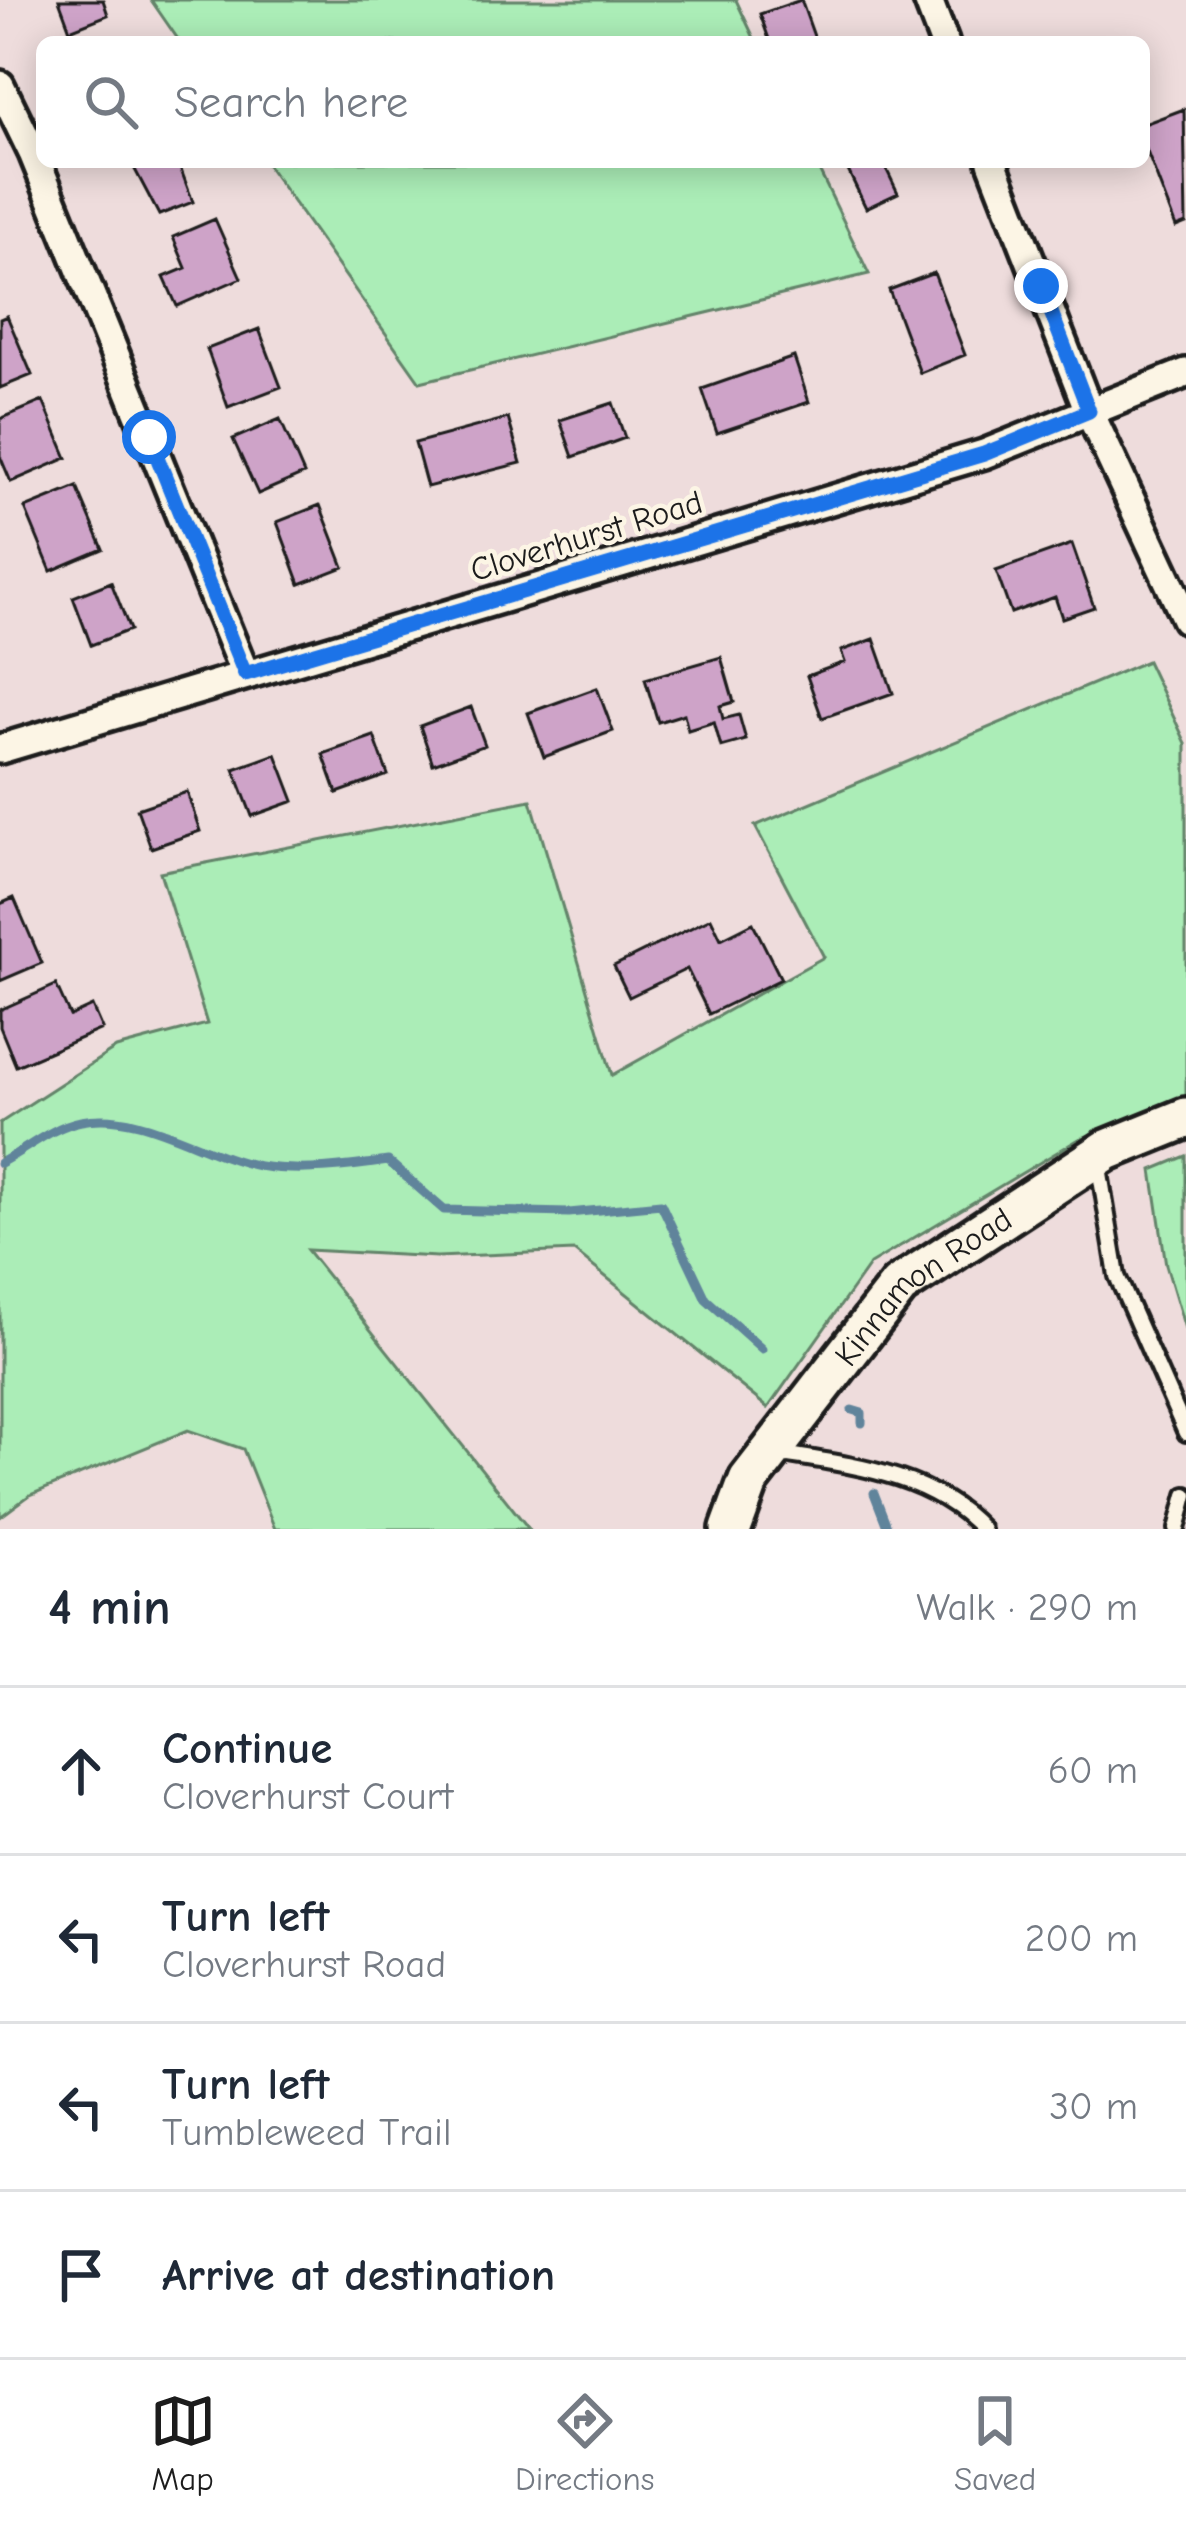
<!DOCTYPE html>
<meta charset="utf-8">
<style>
:root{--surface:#fff;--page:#f2f2f3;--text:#1f2937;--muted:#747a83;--line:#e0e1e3;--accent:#1c1c1c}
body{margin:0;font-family:"Comic Neue",sans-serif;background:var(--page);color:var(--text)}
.stop{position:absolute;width:36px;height:36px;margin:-27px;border:9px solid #1a73e8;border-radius:50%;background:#fff}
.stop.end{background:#1a73e8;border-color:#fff;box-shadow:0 3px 12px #0008}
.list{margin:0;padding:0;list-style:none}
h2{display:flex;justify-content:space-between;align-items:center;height:156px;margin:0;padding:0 48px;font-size:51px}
h2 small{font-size:39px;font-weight:400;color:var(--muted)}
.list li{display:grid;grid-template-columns:78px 1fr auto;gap:36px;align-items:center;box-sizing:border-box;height:168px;padding:0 48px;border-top:3px solid var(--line)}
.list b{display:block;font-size:45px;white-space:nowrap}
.list p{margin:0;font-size:39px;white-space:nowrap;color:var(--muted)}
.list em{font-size:39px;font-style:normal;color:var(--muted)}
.icon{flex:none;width:66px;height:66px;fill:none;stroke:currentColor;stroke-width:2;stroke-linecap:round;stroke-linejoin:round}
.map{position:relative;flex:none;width:1186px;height:1529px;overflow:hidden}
.search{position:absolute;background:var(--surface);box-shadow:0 6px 30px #0003;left:36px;right:36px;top:36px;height:132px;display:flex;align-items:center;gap:30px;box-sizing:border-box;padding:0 42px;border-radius:18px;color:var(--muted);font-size:45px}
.sheet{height:828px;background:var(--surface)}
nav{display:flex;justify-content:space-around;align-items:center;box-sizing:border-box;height:168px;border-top:3px solid var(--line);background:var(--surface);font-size:33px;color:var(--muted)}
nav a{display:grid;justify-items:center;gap:6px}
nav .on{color:var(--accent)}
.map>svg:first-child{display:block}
.green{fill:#abedb7;stroke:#64846a;stroke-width:3}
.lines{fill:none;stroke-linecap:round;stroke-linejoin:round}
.stream{stroke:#61849b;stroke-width:9}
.building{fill:#cea3c8;stroke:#1c1c1c;stroke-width:3}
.lane-casing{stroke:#1c1c1c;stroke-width:22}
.street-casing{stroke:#1c1c1c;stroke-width:36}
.secondary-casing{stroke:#1c1c1c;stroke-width:48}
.lane{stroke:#fcf5e5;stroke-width:14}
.street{stroke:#fcf5e5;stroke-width:27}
.secondary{stroke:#fcf5e5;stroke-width:39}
.route{stroke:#1a73e8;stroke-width:15}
.labels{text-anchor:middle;stroke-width:9;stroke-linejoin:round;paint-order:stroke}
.street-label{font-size:33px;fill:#1c1c1c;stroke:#fcf5e5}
</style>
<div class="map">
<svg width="1186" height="1529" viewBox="0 0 1186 1529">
<rect width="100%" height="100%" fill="#eedcdc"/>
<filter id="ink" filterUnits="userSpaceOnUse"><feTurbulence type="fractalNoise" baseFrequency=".00833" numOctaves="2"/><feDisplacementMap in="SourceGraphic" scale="24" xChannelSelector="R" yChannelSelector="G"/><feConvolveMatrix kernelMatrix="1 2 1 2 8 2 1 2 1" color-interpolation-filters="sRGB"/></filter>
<g filter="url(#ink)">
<!-- green -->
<path class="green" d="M 151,0 L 736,0 L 756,42 L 180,42 Z
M 265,162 L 815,162 L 869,274 L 420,382 Z
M 1147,661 L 1186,743 L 1186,1099 L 1079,1139 L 870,1264 L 768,1408 L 574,1251 L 437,1257 L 307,1250 L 529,1529 L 275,1529 L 243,1449 L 188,1430 L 30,1495 L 0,1517 L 0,1123 L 116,1048 L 207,1024 L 160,872 L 531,800 L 612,1075 L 824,957 L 755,826 Z
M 1186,1156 L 1186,1332 L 1166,1265 L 1152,1170 Z"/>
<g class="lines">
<!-- stream -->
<path class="stream" d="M 0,1163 C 27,1149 51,1127 81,1121 C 142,1109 201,1155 259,1166 C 300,1173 348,1167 388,1161 L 444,1210 L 569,1213 L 661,1204 L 706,1299 L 762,1349
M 852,1410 L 862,1413 L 862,1423
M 874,1493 L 888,1529"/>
</g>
<!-- building -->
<path class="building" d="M 59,0 L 103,0 L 108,15 L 70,30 Z
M 801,0 L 816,42 L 770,42 L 760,14 Z
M 1184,109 L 1186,223 L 1176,227 L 1144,144 L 1144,124 Z
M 131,162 L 178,162 L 193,202 L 159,215 Z
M 844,162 L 883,162 L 898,193 L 866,208 Z
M 215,219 L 241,278 L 177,306 L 164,277 L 186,268 L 173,237 Z
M 934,273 L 965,355 L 920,373 L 889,290 Z
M 7,316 L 32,375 L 0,388 L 0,319 Z
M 259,329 L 281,387 L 228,407 L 207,349 Z
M 794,357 L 809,402 L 717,433 L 702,389 Z
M 43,401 L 67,458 L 11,482 L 0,456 L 0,419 Z
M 613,403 L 625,438 L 573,457 L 560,420 Z
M 508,418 L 521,463 L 427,487 L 415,443 Z
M 280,419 L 304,474 L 258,494 L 233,439 Z
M 77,487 L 103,549 L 51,571 L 25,508 Z
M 320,505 L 344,567 L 300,584 L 277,522 Z
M 1072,544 L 1094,607 L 1062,618 L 1055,597 L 1011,613 L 996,571 Z
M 111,582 L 130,630 L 91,645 L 73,597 Z
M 874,639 L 893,693 L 822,718 L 807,676 L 845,662 L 841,651 Z
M 721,657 L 734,702 L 720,706 L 723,719 L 739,715 L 746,740 L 721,747 L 714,722 L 688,730 L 684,714 L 658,722 L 645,679 Z
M 597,688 L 613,731 L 544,757 L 528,713 Z
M 471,707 L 485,745 L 433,764 L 420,726 Z
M 374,736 L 388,775 L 337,793 L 323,754 Z
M 276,754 L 294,801 L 252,816 L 234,769 Z
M 187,792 L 200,831 L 151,848 L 137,809 Z
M 14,898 L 42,963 L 0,981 L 0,904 Z
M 711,918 L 721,939 L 753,923 L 781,979 L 709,1014 L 687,969 L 629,997 L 614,966 Z
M 56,985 L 70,1016 L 92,1006 L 102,1029 L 16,1066 L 0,1027 L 0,1010 Z"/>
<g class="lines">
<defs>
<path id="lane" d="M 1098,1161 L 1117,1276 L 1186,1433
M 776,1453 C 848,1465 929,1472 982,1529
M 1177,1529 L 1186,1495"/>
<path id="street" d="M 928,0 L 944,42
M 0,85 L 33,153 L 245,674
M 992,162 L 1089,411 L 1186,619
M 0,749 L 984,454 L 1186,373"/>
<g id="secondary">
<path id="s1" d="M 731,1529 L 749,1480 L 899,1286 L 1107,1150 L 1186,1118"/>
</g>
</defs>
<!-- lane casing -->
<use href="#lane" class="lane-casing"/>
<!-- street casing -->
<use href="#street" class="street-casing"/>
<!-- secondary casing -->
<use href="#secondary" class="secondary-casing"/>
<!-- lane -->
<use href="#lane" class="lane"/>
<!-- street -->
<use href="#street" class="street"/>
<!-- secondary -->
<use href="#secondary" class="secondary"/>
</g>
</g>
<g class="lines" filter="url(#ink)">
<!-- route -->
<path class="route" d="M 149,437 L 245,674 L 984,454 L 1089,411 L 1041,286"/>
</g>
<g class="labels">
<!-- street labels -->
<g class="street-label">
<text transform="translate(586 535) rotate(-17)" y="12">Cloverhurst Road</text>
<text dy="12" stroke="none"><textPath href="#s1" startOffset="315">Kinnamon Road</textPath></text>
</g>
</g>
</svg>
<div class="stop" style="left:149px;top:437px"></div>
<div class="stop end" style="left:1041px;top:286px"></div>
<div class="search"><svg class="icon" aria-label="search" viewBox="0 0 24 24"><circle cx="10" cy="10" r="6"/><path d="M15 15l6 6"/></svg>Search here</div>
</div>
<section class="sheet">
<h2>4 min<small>Walk · 290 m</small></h2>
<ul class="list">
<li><svg class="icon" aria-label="ahead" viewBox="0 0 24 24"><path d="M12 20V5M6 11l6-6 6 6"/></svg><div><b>Continue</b><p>Cloverhurst Court</p></div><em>60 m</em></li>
<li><svg class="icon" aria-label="left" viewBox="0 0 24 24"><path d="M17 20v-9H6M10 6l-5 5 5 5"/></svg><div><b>Turn left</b><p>Cloverhurst Road</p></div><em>200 m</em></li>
<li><svg class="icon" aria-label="left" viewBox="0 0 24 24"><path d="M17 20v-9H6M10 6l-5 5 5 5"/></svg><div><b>Turn left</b><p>Tumbleweed Trail</p></div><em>30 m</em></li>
<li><svg class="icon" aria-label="arrive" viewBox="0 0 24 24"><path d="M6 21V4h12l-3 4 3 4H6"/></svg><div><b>Arrive at destination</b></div></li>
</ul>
</section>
<nav>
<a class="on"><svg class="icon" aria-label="map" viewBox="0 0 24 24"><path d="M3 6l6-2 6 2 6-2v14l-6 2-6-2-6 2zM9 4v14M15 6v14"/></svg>Map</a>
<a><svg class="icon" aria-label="directions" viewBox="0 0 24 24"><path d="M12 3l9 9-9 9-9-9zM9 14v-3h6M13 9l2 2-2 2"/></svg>Directions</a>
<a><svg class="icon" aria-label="saved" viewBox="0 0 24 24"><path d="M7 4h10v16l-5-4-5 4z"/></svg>Saved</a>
</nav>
